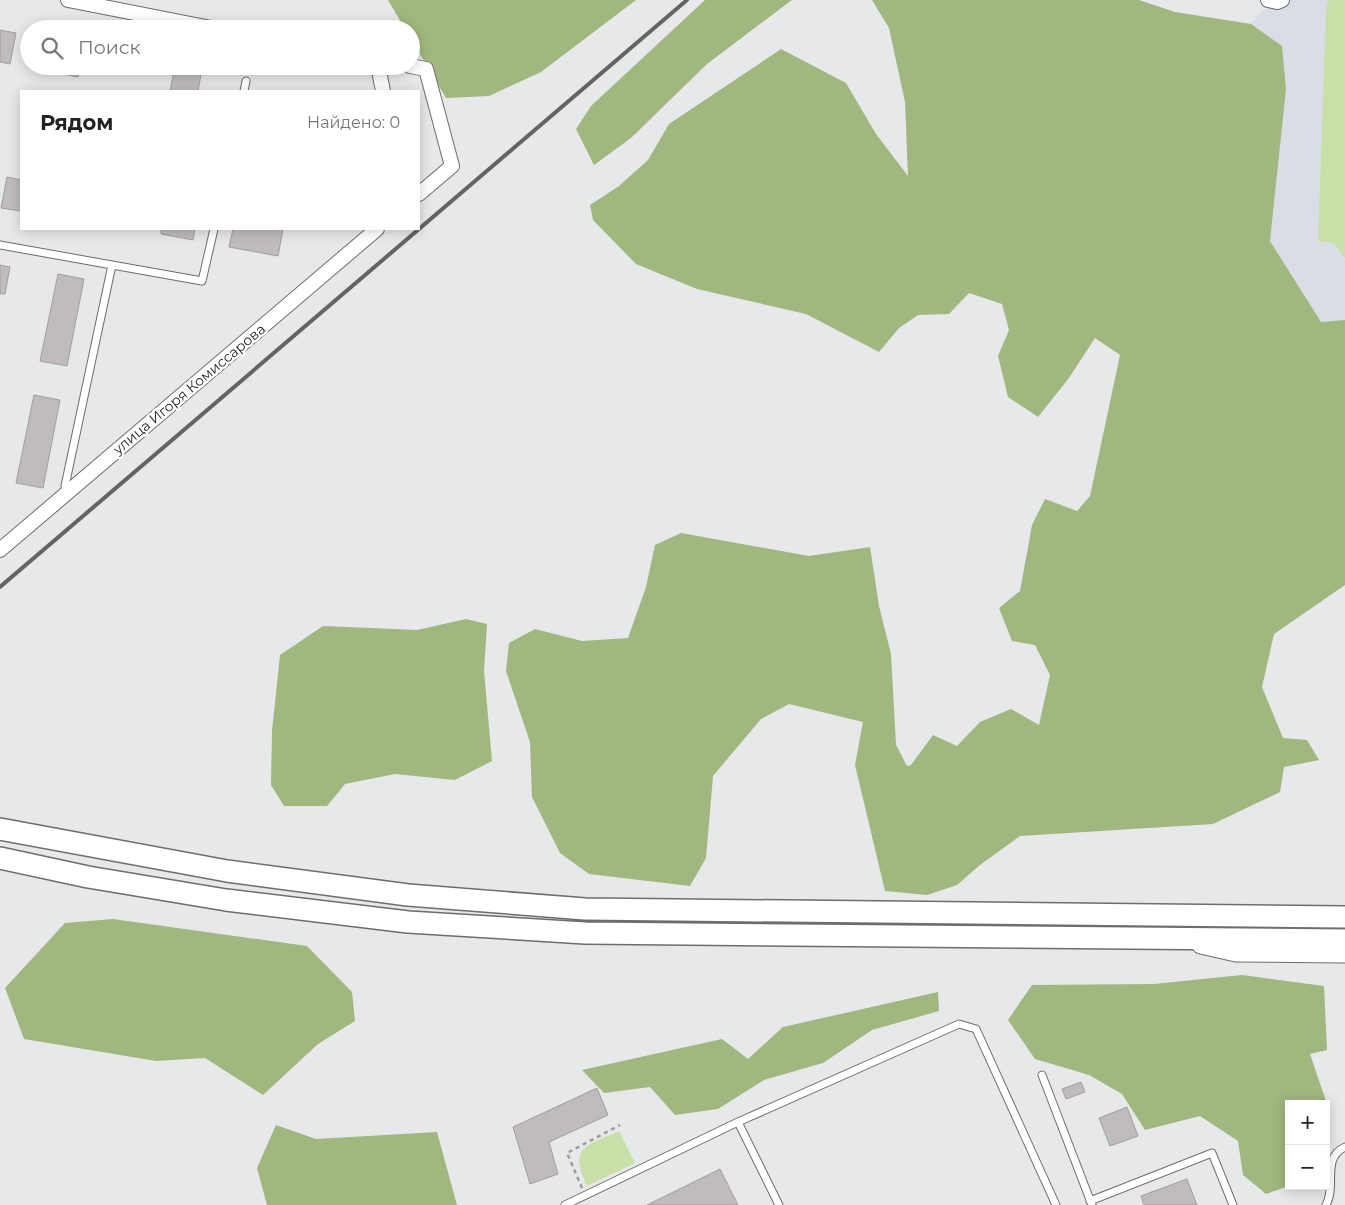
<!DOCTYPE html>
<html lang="ru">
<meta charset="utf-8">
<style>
:root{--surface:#fff;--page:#f6f6f6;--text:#222;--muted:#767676;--line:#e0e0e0}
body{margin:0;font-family:Montserrat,sans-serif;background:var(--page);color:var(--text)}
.controls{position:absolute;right:15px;bottom:15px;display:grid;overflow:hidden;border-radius:0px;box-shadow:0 2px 12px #0003}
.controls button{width:45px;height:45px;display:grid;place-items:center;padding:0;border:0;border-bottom:1px solid var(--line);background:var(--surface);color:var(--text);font:25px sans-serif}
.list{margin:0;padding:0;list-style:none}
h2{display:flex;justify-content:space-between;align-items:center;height:65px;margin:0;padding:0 20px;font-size:21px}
h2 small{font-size:16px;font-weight:400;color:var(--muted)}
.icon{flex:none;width:28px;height:28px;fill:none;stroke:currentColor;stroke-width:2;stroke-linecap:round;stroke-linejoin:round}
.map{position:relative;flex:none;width:1345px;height:1205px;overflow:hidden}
.search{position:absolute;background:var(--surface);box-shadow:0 2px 12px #0003;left:20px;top:20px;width:400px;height:55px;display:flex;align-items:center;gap:12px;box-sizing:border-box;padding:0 18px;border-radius:28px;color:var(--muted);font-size:19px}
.panel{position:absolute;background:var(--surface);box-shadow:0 2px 12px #0003;left:20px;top:90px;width:400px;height:140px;border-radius:0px}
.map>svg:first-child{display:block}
.built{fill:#dadde6}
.green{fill:#c8e0a8}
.forest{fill:#a0b77f}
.building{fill:#bfbcbb;stroke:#a19f9e}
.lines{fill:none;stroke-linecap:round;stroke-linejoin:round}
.lane-casing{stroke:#6d6d6f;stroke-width:9}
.street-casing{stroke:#6d6d6f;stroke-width:16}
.secondary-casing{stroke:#6d6d6f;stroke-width:21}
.primary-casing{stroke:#6d6d6f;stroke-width:24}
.path{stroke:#9b9c9e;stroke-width:2.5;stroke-dasharray:4 4;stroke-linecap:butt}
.lane{stroke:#fff;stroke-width:7}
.street{stroke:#fff;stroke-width:14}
.secondary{stroke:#fff;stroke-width:19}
.primary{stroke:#fff;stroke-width:21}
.rail{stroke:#646465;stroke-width:4}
.labels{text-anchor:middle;stroke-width:4.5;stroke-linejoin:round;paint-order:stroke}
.street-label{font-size:14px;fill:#262627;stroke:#fff}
</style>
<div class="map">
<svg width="1345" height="1205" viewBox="0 0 1345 1205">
<rect width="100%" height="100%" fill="#e7e8ea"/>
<!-- built -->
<path class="built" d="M 1282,0 L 1345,0 L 1345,320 L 1321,322 L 1270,241 L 1286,89 L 1282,46 L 1251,24 L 1262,11 Z"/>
<!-- green -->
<path class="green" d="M 1329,0 L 1345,0 L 1345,258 L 1334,243 L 1318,241 L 1326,9 Z
M 619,1131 L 635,1163 L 587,1186 C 568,1146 586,1146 619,1131 Z"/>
<!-- forest -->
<path class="forest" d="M 388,0 L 636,0 L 541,72 L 489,96 L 446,98 L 411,39 L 411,29 L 405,29 Z
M 705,0 L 792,0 L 707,64 L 631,138 L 594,165 L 576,129 L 591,106 Z
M 872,0 L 1139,0 L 1175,12 L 1251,24 L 1282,46 L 1286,89 L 1270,241 L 1321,322 L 1345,320 L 1345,585 L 1274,634 L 1262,687 L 1283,738 L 1307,740 L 1319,760 L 1284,767 L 1280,792 L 1213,824 L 1020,836 L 980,865 L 957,885 L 927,895 L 885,891 L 855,765 L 863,722 L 789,704 L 761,719 L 713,776 L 706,858 L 690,886 L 589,874 L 560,853 L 532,797 L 530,742 L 506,671 L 509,643 L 535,629 L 582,641 L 628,638 L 646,587 L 655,545 L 681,533 L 809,556 L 870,547 L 879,606 L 891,654 L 896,745 L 907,766 L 911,765 L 933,735 L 957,746 L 980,722 L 1011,709 L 1039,725 L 1050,675 L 1035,645 L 1012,641 L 999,608 L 1020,591 L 1032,525 L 1045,499 L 1077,511 L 1090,496 L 1120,355 L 1095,338 L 1069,378 L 1038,417 L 1008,397 L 998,356 L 1009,330 L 1002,304 L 969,293 L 949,314 L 918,315 L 899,328 L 879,352 L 806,314 L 697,289 L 636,264 L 593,220 L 590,205 L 619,186 L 648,160 L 669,124 L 781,49 L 846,83 L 876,134 L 908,176 L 905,102 L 889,28 Z
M 466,619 L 487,624 L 484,671 L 492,761 L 455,780 L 395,774 L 345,784 L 327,806 L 284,806 L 271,785 L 272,731 L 280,655 L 323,626 L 417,630 Z
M 113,919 L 307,946 L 352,992 L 355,1021 L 318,1044 L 263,1095 L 205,1058 L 156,1061 L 24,1039 L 5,988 L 65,923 Z
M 1242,975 L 1324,986 L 1327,1050 L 1310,1054 L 1330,1113 L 1326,1124 L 1326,1104 L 1289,1104 L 1289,1186 L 1266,1194 L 1243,1175 L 1238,1141 L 1200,1116 L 1145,1130 L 1122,1094 L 1089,1075 L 1035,1059 L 1008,1020 L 1032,985 L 1154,984 Z
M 938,992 L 939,1011 L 872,1030 L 823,1063 L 764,1080 L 718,1109 L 675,1115 L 650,1087 L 604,1093 L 582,1070 L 722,1039 L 748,1059 L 783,1027 Z
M 276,1125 L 316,1139 L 437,1132 L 457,1205 L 267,1205 L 257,1168 Z"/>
<!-- building -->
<path class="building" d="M 0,30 L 16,33 L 10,64 L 0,62 Z
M 49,66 L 80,66 L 78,77 L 48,71 Z
M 175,66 L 202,69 L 198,91 L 170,91 Z
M 7,177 L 21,180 L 21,211 L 1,208 Z
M 161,229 L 195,229 L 193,240 L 161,234 Z
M 233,229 L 283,229 L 278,256 L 229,247 Z
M 0,265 L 10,267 L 5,294 L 0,294 Z
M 58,274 L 84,279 L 67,366 L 40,361 Z
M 34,395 L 60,400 L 43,488 L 16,483 Z
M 1081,1082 L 1085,1092 L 1066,1099 L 1062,1089 Z
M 597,1088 L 608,1115 L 549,1142 L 558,1174 L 530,1184 L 513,1127 Z
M 1127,1107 L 1138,1136 L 1110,1146 L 1099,1118 Z
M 720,1169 L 738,1205 L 647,1205 Z
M 1187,1179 L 1197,1205 L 1144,1205 L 1141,1196 Z"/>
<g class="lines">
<defs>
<path id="lane" d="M 244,91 L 246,81
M 0,245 L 202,281 L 214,229
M 65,486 L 112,265
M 1042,1075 L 1092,1205
M 738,1122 L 959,1024 L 976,1029 L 1056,1205
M 1090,1201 L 1212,1153 L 1233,1205
M 565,1205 L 738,1122 L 779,1205
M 1326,1205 C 1337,1186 1321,1158 1345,1147"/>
<path id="street" d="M 68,0 L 216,29
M 1268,0 L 1277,2 L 1282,0
M 378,66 L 383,91
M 410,66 L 426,69 L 452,166 L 419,194
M 0,550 L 377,229"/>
<path id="secondary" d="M 1201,944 L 1236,952 L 1345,953"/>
<path id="primary" d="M 0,829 L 227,871 L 408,895 L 585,909 L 1345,917
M 0,858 L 88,877 L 226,900 L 408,922 L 585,933 L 1345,940"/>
</defs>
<!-- lane casing -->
<use href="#lane" class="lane-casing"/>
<!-- street casing -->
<use href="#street" class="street-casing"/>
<!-- secondary casing -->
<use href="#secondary" class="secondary-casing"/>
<!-- primary casing -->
<use href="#primary" class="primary-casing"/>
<!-- path -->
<path class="path" d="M 582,1188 L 567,1153 L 620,1125"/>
<!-- lane -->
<use href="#lane" class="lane"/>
<!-- street -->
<use href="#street" class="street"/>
<!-- secondary -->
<use href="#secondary" class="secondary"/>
<!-- primary -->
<use href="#primary" class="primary"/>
<!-- rail -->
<path class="rail" d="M 0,587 L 687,0"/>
</g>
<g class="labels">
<!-- street labels -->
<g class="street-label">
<text transform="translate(189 389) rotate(-40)" y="5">улица Игоря Комиссарова</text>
</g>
</g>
</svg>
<div class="controls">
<button>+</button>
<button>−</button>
</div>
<div class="search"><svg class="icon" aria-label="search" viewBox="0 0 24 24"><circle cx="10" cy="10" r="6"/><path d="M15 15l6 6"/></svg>Поиск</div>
<section class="panel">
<h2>Рядом<small>Найдено: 0</small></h2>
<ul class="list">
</ul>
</section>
</div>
